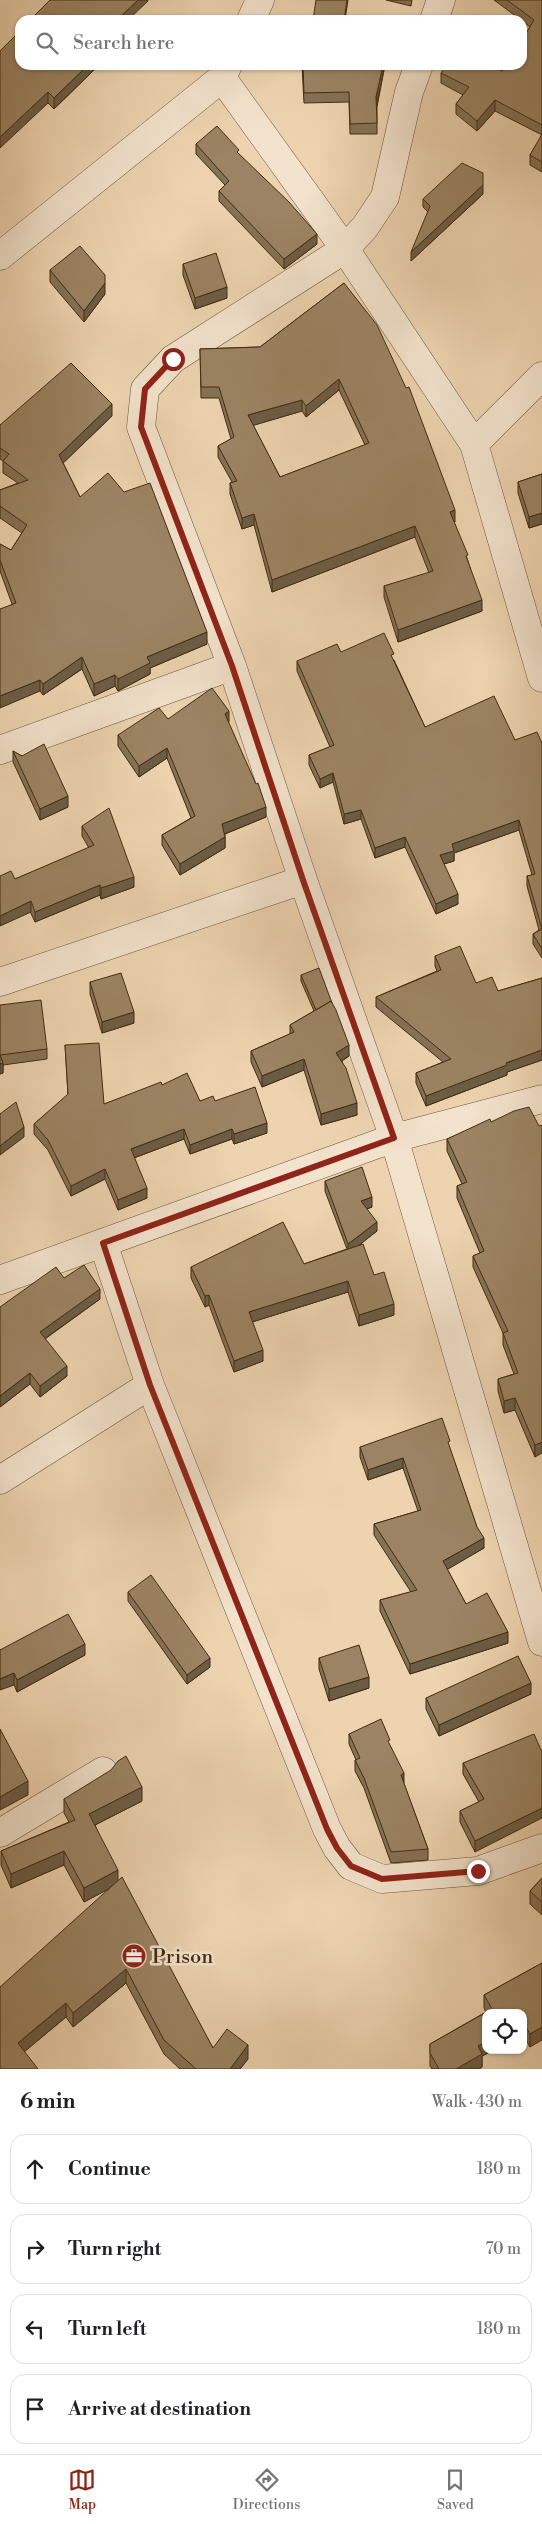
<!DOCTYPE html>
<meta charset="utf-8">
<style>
:root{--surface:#fff;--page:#f2f2f2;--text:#202124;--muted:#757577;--line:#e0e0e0;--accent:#8f2418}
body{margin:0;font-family:"Libre Bodoni",serif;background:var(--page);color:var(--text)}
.controls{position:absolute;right:15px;bottom:15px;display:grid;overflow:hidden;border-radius:10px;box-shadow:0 1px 4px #0004}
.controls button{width:45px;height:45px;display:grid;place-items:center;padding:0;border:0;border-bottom:1px solid var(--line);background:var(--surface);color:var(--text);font:25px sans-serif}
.stop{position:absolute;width:15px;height:15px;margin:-11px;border:4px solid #8f2418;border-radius:50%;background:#fff}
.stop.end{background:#8f2418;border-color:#fff;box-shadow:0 1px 5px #0008}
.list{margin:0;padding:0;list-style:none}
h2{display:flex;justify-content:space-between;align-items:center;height:65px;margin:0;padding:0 20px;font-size:21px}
h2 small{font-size:16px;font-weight:400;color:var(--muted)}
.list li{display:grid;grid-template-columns:32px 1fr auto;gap:15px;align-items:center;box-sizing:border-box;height:70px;margin:0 10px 10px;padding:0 10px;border:1px solid var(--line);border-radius:15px}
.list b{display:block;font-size:19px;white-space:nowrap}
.list em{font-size:16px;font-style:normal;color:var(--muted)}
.icon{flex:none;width:28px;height:28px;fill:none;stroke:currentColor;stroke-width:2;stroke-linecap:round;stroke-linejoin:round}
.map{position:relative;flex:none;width:542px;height:2069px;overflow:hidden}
.search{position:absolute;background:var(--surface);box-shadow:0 1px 4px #0004;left:15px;right:15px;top:15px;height:55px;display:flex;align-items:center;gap:12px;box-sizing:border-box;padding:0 18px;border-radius:15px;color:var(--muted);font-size:19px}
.sheet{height:385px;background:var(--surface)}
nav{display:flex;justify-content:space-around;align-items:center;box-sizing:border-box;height:70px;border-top:1px solid var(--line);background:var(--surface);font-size:14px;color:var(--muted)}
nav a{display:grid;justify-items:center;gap:2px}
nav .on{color:var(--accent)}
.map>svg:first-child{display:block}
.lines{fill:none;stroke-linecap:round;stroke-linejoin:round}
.minor-casing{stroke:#6d5637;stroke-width:29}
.minor{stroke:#f3e2cc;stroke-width:28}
.wall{fill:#857155;stroke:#422c0f;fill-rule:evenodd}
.shaded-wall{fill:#6c5c45;stroke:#422c0f}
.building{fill:#9b8363;stroke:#422c0f;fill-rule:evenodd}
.route{stroke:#8f2418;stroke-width:6}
.labels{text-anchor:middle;stroke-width:5;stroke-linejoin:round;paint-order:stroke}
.poi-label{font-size:20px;fill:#422c0f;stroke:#f3e2cc;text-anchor:start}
</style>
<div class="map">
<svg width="542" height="2069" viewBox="0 0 542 2069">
<rect width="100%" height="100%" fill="#edd3b0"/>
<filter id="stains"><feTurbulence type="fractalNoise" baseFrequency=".004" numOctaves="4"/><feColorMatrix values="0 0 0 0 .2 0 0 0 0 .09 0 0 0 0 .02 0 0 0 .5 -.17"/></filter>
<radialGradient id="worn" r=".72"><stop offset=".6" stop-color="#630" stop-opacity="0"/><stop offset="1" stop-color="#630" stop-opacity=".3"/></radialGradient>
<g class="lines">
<defs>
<path id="minor" d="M 251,20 L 260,0
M 434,20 L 441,0
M 419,65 L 409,92 L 385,197 L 365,227 L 345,249 L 173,359 L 145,389 L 141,427 L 232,666 L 303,880 L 394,1138 L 542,1642
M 222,78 L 345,249 L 474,444 L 542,678
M 0,256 L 222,78 L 228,65
M 474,444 L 542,376
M 0,750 L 232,666
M 0,982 L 303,880
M 103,1243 L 150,1385 L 327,1829 L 337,1848 L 351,1866 L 382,1879 L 478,1871 L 542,1848
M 0,1280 L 394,1138 L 542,1099
M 0,1480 L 150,1385
M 0,1833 L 103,1771"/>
</defs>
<!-- minor casing -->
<use href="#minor" class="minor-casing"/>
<!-- minor -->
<use href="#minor" class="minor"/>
</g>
<!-- wall -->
<path class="wall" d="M 386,0 L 412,0 L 411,6 Z
M 494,0 L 542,0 L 542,172 L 530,165 L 530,155 L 542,135 L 495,111 L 477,131 L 456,114 L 456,104 L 463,95 L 441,83 L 441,73 L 502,71 L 530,27 L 522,21 L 522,20 L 521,20 Z
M 20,65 L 99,65 L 54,109 L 48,103 Z
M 302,65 L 385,65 L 377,107 L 377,134 L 350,134 L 349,102 L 304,103 Z
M 196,144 L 239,154 L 317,244 L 284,269 L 219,201 L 219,191 L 225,185 L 196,154 Z
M 483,194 L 411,261 L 428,212 L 423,207 L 423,199 Z
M 183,264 L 227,298 L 195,309 L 183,275 Z
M 50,270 L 105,294 L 84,322 L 50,282 Z
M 344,283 L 455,522 L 454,522 L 468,561 L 482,611 L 398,642 L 384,597 L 384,586 L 429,573 L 415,537 L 272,592 L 254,525 L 242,529 L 230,494 L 230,483 L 232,482 L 218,457 L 218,446 L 231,439 L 219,398 L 201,398 L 200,349 L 260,347 ZM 339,390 L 365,445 L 280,477 L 253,425 L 302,411 L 306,417 Z
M 112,416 L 63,463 L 80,497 L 207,644 L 150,668 L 150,674 L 118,691 L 115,686 L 94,696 L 82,669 L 43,695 L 40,691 L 12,604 L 0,571 L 0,544 L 11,550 L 22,533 L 0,518 L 0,490 L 18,483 L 3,473 L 3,461 L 0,459 L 0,425 Z
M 542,474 L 542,524 L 529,528 L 518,493 L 518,482 Z
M 394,660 L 425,727 L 515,740 L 542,743 L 542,958 L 533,944 L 533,934 L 539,930 L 527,886 L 527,876 L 532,875 L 519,830 L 454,853 L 454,861 L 444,864 L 458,904 L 436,914 L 405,847 L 375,858 L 361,819 L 344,824 L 333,782 L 320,788 L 309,765 L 309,755 L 330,747 L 297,671 L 297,661 Z
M 168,719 L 229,722 L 228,722 L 266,817 L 225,834 L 225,848 L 180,875 L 162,845 L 162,835 L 191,818 L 167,758 L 139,777 L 118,746 L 118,735 Z
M 13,751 L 22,756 L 68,807 L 40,820 L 13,762 Z
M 82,826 L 134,887 L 101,899 L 100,895 L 35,922 L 15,879 L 89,848 L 82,836 Z
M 435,956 L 476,983 L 498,991 L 542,978 L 542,1060 L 507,1072 L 507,1075 L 426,1106 L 416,1083 L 416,1073 L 443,1062 L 376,1007 L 376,997 L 437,971 L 435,966 Z
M 301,975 L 349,1056 L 342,1061 L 357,1115 L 321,1125 L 304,1070 L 262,1087 L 251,1062 L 251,1051 L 290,1034 L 290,1025 L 314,1011 L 301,981 Z
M 90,982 L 134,1023 L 102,1033 L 90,994 Z
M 0,1005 L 47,1049 L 47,1059 L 3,1065 L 3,1073 L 0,1074 Z
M 65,1045 L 104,1104 L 162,1085 L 200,1101 L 215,1101 L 267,1133 L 234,1144 L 232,1139 L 190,1154 L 184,1139 L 134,1158 L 147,1198 L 118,1210 L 105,1179 L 71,1196 L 48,1150 L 34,1134 L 34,1124 L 68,1095 Z
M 491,1122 L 539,1126 L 535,1457 L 515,1410 L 504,1413 L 498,1391 L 498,1379 L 514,1374 L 503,1345 L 503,1333 L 473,1267 L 473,1256 L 480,1253 L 457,1198 L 457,1186 L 462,1184 L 447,1151 L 447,1139 Z
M 325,1181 L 372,1207 L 367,1209 L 377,1231 L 360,1244 L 374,1275 L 394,1315 L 359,1326 L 348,1292 L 252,1322 L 263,1361 L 234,1372 L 209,1305 L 205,1307 L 191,1278 L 191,1267 L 304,1264 L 347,1249 L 325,1191 Z
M 64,1278 L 100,1299 L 45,1339 L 67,1376 L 40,1397 L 30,1384 L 0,1407 Z
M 360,1447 L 450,1449 L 484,1548 L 447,1569 L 466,1604 L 508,1643 L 410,1674 L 380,1611 L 380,1600 L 411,1592 L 374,1535 L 374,1524 L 418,1511 L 403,1468 L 368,1480 L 360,1457 Z
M 128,1592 L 210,1667 L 187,1684 L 128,1601 Z
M 0,1650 L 85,1655 L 17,1692 Z
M 319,1658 L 369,1688 L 329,1701 L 319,1669 Z
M 531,1694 L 439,1736 L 426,1709 L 426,1698 Z
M 349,1734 L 390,1746 L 428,1849 L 428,1860 L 391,1863 L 364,1788 L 355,1771 L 355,1760 L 356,1760 L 349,1744 Z
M 542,1752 L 475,1852 L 460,1822 L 460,1811 L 479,1802 L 463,1774 L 463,1763 Z
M 64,1799 L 142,1801 L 95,1825 L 118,1881 L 213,2048 L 248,2059 L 240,2069 L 180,2069 L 164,2054 L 126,1983 L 73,2027 L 66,2017 L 25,2051 L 0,2069 L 110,1888 L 84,1902 L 64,1865 L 11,1888 L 1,1865 L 1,1851 L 69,1822 L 64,1813 Z
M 542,1878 L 542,1915 L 530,1904 L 530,1891 Z
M 542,1963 L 530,2047 L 523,2035 L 523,2013 L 486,2050 L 494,2050 L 482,2056 L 482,2067 L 479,2069 L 432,2069 L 430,2066 L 430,2044 L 486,2012 L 484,2008 L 484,1995 Z"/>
<!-- shaded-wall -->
<path class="shaded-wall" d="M 138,0 L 148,0 L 148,1 L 128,20 L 117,20 Z
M 347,0 L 348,0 L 345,20 L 344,20 Z
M 88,65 L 99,65 L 54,109 L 54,98 Z
M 383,65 L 385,65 L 376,108 L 376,97 Z
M 48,92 L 48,103 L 0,148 L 0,137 Z
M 495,100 L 495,111 L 477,131 L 477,121 Z
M 483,185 L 483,194 L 411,261 L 411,252 Z
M 317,234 L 317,244 L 284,269 L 284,259 Z
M 105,283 L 105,294 L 84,322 L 84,311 Z
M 227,287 L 227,298 L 195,309 L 195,298 Z
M 339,379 L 339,390 L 306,417 L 306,406 Z
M 302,400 L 302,411 L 248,427 L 248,415 Z
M 112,404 L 112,416 L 59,467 L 59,455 Z
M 455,510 L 455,522 L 450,523 L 450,512 Z
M 542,513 L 542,524 L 529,528 L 529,517 Z
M 254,514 L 254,525 L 242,529 L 242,518 Z
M 415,526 L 415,537 L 272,592 L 272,580 Z
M 482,600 L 482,611 L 398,642 L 398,630 Z
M 207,632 L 207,644 L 150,668 L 150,674 L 118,691 L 118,679 L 147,657 Z
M 82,657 L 82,669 L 43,695 L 43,684 Z
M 115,675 L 115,686 L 94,696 L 94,684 Z
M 40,680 L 40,691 L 0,708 L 0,696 Z
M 229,711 L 229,722 L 225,725 L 225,714 Z
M 167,748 L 167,758 L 139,777 L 139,766 Z
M 333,773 L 333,782 L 320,788 L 320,779 Z
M 68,796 L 68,807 L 40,820 L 40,809 Z
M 266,807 L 266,817 L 222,835 L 222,824 Z
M 361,810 L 361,819 L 344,824 L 344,814 Z
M 519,820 L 519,830 L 454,853 L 454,861 L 440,865 L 440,855 L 452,844 Z
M 225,837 L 225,848 L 180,875 L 180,864 Z
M 405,837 L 405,847 L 375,858 L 375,848 Z
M 134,877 L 134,887 L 101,899 L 101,888 Z
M 100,885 L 100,895 L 35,922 L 35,912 Z
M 458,894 L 458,904 L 436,914 L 436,904 Z
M 31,901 L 31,912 L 0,926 L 0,916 Z
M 134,1012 L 134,1023 L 102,1033 L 102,1022 Z
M 349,1045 L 349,1056 L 336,1064 L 336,1053 Z
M 542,1050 L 542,1060 L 507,1072 L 507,1075 L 426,1106 L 426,1096 L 506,1063 Z
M 304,1059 L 304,1070 L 262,1087 L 262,1076 Z
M 3,1063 L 3,1073 L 0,1074 L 0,1064 Z
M 357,1103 L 357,1115 L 321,1125 L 321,1114 Z
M 267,1123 L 267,1133 L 234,1144 L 234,1134 Z
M 24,1127 L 24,1137 L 0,1155 L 0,1146 Z
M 184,1129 L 184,1139 L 131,1159 L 131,1149 Z
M 232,1129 L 232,1139 L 190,1154 L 190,1145 Z
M 105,1169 L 105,1179 L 71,1196 L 71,1186 Z
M 147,1188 L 147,1198 L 118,1210 L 118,1200 Z
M 372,1197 L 372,1207 L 361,1211 L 361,1201 Z
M 377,1222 L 377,1231 L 348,1254 L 348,1244 Z
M 348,1281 L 348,1292 L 249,1323 L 249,1312 Z
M 100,1289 L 100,1299 L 40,1342 L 40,1332 Z
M 209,1295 L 209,1305 L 205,1307 L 205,1296 Z
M 394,1304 L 394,1315 L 359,1326 L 359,1315 Z
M 263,1350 L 263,1361 L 234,1372 L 234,1361 Z
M 67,1366 L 67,1376 L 40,1397 L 40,1386 Z
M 30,1373 L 30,1384 L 0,1407 L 0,1396 Z
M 515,1398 L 515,1410 L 504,1413 L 504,1401 Z
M 542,1442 L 542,1453 L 535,1457 L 535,1445 Z
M 403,1458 L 403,1468 L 368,1480 L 368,1470 Z
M 484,1538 L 484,1548 L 443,1572 L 443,1561 Z
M 508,1632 L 508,1643 L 410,1674 L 410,1664 Z
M 85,1644 L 85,1655 L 17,1692 L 17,1680 Z
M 210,1658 L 210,1667 L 187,1684 L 187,1675 Z
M 14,1673 L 14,1685 L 0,1690 L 0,1679 Z
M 369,1677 L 369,1688 L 329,1701 L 329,1689 Z
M 531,1683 L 531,1694 L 439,1736 L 439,1725 Z
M 404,1773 L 404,1783 L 401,1775 Z
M 28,1781 L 28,1795 L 0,1810 L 0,1797 Z
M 142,1787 L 142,1801 L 89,1828 L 89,1814 Z
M 542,1808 L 542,1818 L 475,1852 L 475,1841 Z
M 64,1851 L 64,1865 L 11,1888 L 11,1874 Z
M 118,1870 L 118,1884 L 84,1902 L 84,1888 Z
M 126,1969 L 126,1983 L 73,2027 L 73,2013 Z
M 66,2003 L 66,2017 L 18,2057 L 18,2043 Z
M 542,2027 L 542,2040 L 530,2047 L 530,2034 Z
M 486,2042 L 486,2050 L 494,2050 L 482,2056 L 482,2067 L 479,2069 L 456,2069 L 478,2046 Z
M 248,2045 L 248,2059 L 240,2069 L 230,2069 Z"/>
<!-- building -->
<path class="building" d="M 50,0 L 138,0 L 117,20 L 30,20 Z
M 316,0 L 347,0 L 344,20 L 313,20 Z
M 507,0 L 542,0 L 542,125 L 495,100 L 477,121 L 456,104 L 469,87 L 441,73 L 446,65 L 491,65 L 502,71 L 506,65 L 522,65 L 522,40 L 534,20 Z
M 20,31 L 20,65 L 88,65 L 54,98 L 48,92 L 0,137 L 0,51 Z
M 303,65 L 383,65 L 376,97 L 377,123 L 350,124 L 349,92 L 304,93 Z
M 217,126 L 239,150 L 237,152 L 289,202 L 317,234 L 284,259 L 219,191 L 229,181 L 196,144 Z
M 542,134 L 542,162 L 530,155 Z
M 462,163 L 483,173 L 483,185 L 411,252 L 430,206 L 423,199 Z
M 80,246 L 105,275 L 105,283 L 84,311 L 50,270 Z
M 216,253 L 227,287 L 195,298 L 183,264 Z
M 344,283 L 377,325 L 406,388 L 409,387 L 455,510 L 450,512 L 468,555 L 466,556 L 482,600 L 398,630 L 384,586 L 433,571 L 415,526 L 272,580 L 254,514 L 242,518 L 230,483 L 237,481 L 218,446 L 234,437 L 219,387 L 201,387 L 200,349 L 260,347 ZM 339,379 L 369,443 L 280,477 L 248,415 L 302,400 L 306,406 Z
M 71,363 L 112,404 L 59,455 L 80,497 L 108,473 L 124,492 L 150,483 L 207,632 L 147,657 L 150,663 L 118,679 L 115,675 L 94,684 L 82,657 L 43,684 L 40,680 L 0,696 L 0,609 L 16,603 L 0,560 L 0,544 L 11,550 L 27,525 L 0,506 L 0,490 L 28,480 L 3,461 L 9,454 L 0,448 L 0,425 Z
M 542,474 L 542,513 L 529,517 L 518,482 Z
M 384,633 L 394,654 L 391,655 L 425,727 L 494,696 L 515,740 L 537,732 L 542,743 L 542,949 L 533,934 L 542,929 L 527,876 L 535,874 L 519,820 L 452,844 L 454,851 L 440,855 L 458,894 L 436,904 L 405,837 L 375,848 L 361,810 L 344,814 L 333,773 L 320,779 L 309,755 L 334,745 L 297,661 L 337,644 L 341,652 Z
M 212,688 L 229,711 L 225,714 L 256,784 L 258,783 L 266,807 L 222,824 L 225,837 L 180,864 L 162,835 L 195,816 L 167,748 L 139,766 L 118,735 L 159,708 L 168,719 Z
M 44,744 L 68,796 L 40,809 L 13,751 L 22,756 Z
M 109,808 L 134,877 L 101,888 L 100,885 L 35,912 L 31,901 L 0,916 L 0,876 L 11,871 L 15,879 L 94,845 L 82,826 Z
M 460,946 L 476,983 L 492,977 L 498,991 L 542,978 L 542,1050 L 506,1063 L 507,1065 L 426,1096 L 416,1073 L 451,1059 L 376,997 L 441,970 L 435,956 Z
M 319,968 L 332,1003 L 331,1001 L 316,1010 L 301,975 Z
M 121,973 L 134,1012 L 102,1022 L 90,982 Z
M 41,1000 L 47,1049 L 0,1055 L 3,1063 L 0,1064 L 0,1005 Z
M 331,1001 L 336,1010 L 349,1045 L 336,1053 L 346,1068 L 357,1103 L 321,1114 L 304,1059 L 262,1076 L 251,1051 L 294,1032 L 290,1025 Z
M 99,1043 L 104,1104 L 161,1082 L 162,1085 L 187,1073 L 200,1101 L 213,1096 L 215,1101 L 255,1087 L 267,1123 L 234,1134 L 232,1129 L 190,1145 L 184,1129 L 131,1149 L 147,1188 L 118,1200 L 105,1169 L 71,1186 L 48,1140 L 34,1124 L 68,1094 L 65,1045 Z
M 16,1102 L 24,1127 L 0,1146 L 0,1114 Z
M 529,1107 L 539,1126 L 542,1125 L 542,1442 L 535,1445 L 515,1398 L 504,1401 L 498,1379 L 518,1373 L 503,1333 L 508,1331 L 473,1256 L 484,1251 L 457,1186 L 467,1182 L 447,1139 L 490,1119 L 491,1122 L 514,1111 Z
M 362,1167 L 372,1197 L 361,1201 L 377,1222 L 348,1244 L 325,1181 Z
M 283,1222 L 304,1264 L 363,1244 L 374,1275 L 384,1272 L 394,1304 L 359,1315 L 348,1281 L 249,1312 L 263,1350 L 234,1361 L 209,1295 L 205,1296 L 191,1267 Z
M 84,1265 L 100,1289 L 40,1332 L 67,1366 L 40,1386 L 30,1373 L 0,1396 L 0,1307 L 56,1267 L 64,1278 Z
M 442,1418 L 450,1441 L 448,1442 L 477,1527 L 484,1538 L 443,1561 L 466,1604 L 487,1593 L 508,1632 L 410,1664 L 380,1600 L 417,1590 L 374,1524 L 421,1510 L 403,1458 L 368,1470 L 360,1447 Z
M 151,1575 L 210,1658 L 187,1675 L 128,1592 Z
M 68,1614 L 85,1644 L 17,1680 L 14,1673 L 0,1679 L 0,1650 Z
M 359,1645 L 369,1677 L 329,1689 L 319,1658 Z
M 518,1656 L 531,1683 L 439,1725 L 426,1698 Z
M 381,1719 L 390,1740 L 388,1741 L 404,1773 L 401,1775 L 428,1849 L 391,1852 L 364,1778 L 355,1760 L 360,1758 L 349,1734 Z
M 0,1729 L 28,1781 L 0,1797 Z
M 534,1734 L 542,1752 L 542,1808 L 475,1841 L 460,1811 L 484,1799 L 463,1763 Z
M 126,1756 L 142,1787 L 89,1814 L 118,1870 L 84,1888 L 64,1851 L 11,1874 L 1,1851 L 75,1820 L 64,1799 L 111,1770 L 118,1761 Z
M 122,1877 L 213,2048 L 227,2029 L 248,2045 L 230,2069 L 196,2069 L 164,2040 L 126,1969 L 73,2013 L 66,2003 L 18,2043 L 38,2069 L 0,2069 L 0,1987 Z
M 542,1878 L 542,1902 L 530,1891 Z
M 542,1963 L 542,2027 L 530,2034 L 523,2022 L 523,2013 L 486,2013 L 486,2042 L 478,2046 L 482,2054 L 456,2069 L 439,2069 L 430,2053 L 430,2044 L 492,2009 L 484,1995 Z"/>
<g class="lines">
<!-- route -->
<path class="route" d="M 173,359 L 145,389 L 141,427 L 232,666 L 303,880 L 394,1138 L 103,1243 L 150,1385 L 327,1829 L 337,1848 L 351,1866 L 382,1879 L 478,1871"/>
</g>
<!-- icons -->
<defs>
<symbol id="office-disc" viewBox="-11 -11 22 22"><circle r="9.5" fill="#8f2418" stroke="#f3e2cc"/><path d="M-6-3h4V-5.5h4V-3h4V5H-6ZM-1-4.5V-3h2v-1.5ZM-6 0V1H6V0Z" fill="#fff"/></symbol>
</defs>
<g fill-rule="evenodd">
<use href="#office-disc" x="120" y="1942" width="28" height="28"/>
</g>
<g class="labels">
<!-- poi labels -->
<g class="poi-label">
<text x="152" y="1963">Prison</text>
</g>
</g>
<rect width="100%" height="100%" filter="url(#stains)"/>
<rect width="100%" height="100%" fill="url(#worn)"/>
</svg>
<div class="controls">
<button><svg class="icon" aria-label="locate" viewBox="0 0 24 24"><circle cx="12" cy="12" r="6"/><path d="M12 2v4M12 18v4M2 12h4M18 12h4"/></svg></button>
</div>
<div class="stop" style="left:173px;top:359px"></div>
<div class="stop end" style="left:478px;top:1871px"></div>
<div class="search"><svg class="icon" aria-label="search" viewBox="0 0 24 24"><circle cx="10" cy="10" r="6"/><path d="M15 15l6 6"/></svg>Search here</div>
</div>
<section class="sheet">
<h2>6 min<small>Walk · 430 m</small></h2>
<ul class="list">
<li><svg class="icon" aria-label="ahead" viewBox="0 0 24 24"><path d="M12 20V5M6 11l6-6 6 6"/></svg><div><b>Continue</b></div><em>180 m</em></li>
<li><svg class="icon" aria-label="right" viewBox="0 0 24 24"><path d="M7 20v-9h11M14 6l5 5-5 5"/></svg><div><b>Turn right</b></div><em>70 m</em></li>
<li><svg class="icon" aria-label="left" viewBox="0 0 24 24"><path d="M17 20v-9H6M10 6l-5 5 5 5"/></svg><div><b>Turn left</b></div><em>180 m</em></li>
<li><svg class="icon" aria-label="arrive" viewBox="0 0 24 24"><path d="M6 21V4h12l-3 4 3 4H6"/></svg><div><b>Arrive at destination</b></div></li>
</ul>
</section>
<nav>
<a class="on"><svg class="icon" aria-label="map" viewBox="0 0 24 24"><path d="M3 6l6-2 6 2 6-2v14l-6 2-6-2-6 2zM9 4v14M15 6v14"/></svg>Map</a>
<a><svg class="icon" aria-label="directions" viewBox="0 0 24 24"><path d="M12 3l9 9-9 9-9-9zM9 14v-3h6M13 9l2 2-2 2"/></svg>Directions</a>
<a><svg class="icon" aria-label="saved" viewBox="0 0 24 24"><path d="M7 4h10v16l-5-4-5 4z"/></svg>Saved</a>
</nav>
